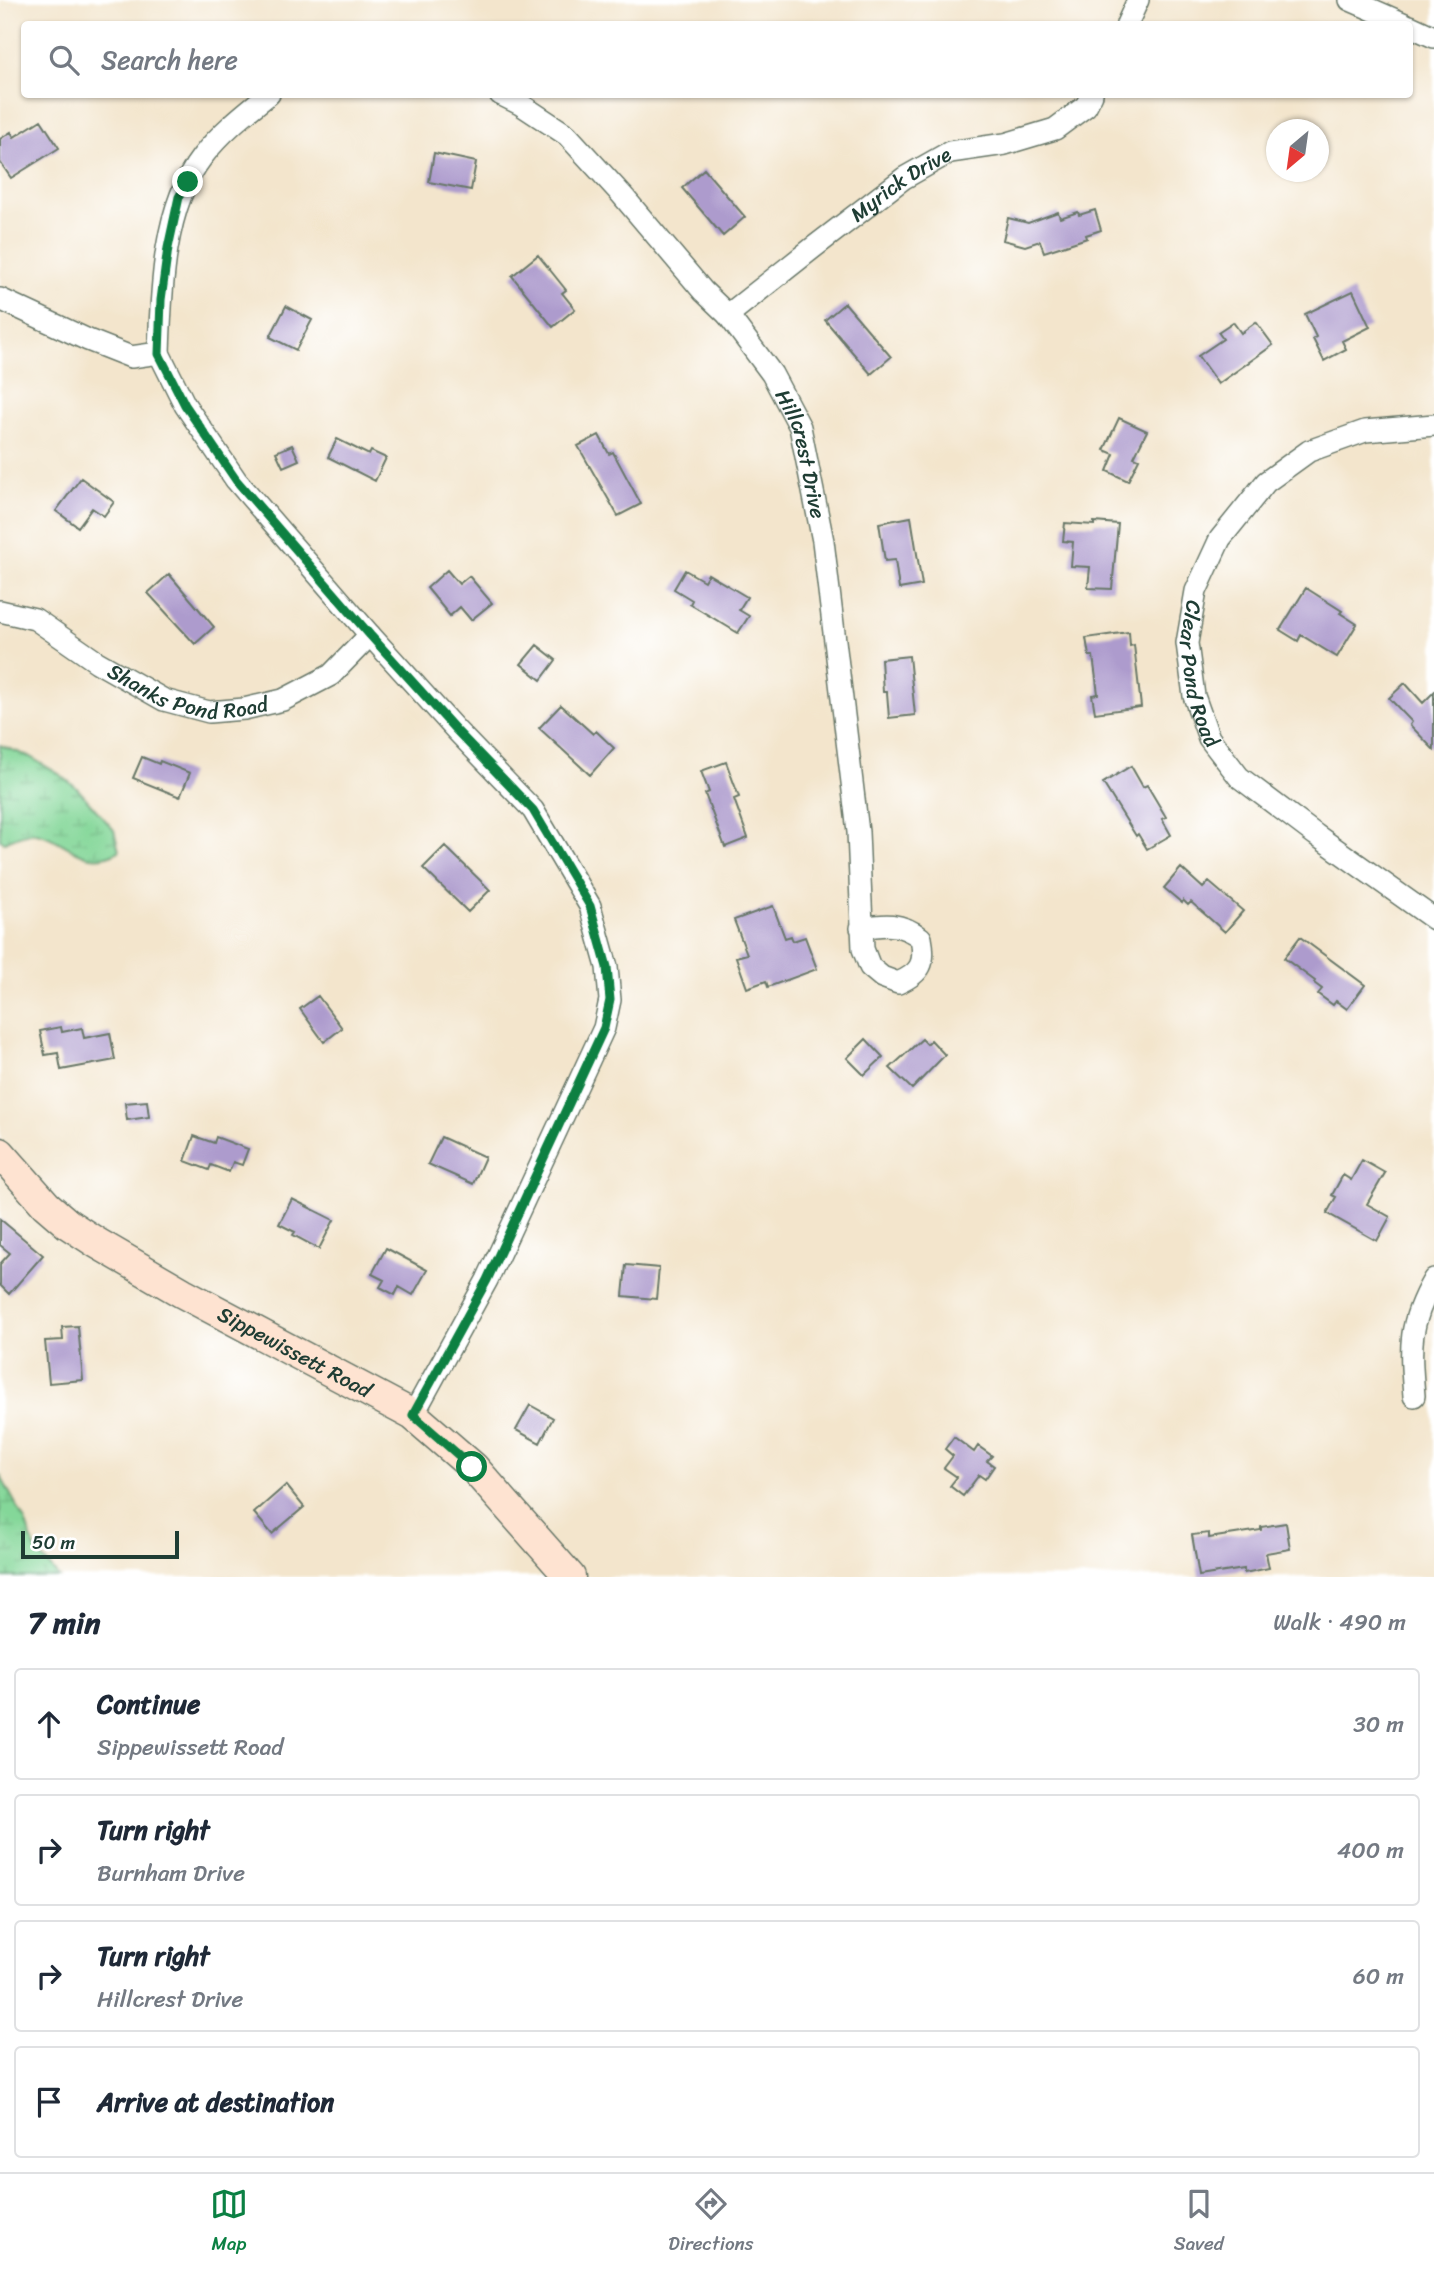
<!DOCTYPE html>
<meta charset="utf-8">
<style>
:root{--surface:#fff;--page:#f2f2f3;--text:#1f2937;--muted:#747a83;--line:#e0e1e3;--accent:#0b8043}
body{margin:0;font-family:Sriracha,sans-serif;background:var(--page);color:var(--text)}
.compass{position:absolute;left:1266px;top:119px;width:63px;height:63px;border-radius:50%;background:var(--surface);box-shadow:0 2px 5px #0004;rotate:209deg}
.scale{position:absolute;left:21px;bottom:18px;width:158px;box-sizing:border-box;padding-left:7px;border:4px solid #1f3d34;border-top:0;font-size:19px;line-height:24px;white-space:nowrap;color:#1f3d34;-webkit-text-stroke:5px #fff;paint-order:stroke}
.stop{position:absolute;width:21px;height:21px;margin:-16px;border:5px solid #0b8043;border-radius:50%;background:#fff}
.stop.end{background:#0b8043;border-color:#fff;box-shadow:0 2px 7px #0008}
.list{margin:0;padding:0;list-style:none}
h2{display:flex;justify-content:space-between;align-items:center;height:91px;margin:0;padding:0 28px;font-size:30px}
h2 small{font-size:23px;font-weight:400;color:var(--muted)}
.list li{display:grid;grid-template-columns:46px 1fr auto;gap:21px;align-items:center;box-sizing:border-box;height:112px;margin:0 14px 14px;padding:0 14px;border:2px solid var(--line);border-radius:7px}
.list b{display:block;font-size:26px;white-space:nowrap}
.list p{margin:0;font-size:23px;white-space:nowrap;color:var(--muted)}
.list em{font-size:23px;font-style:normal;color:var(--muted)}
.icon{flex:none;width:38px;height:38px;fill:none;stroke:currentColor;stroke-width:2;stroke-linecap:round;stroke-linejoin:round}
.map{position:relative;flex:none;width:1434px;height:1577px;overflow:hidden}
.search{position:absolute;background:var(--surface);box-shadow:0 2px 5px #0004;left:21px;right:21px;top:21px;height:77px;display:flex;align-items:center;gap:18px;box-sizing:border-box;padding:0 24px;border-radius:7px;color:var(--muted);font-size:26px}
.sheet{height:595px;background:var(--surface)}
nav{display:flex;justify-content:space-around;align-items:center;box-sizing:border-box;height:98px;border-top:2px solid var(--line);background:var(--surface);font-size:19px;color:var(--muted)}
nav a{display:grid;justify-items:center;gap:4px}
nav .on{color:var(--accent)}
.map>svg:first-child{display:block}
.wetland{fill:url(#wetland-marsh);stroke:#528a66;stroke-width:2}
.building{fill:#ad9bcd}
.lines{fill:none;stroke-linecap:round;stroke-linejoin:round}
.street-casing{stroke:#697869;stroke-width:24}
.secondary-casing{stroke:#697869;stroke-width:33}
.street{stroke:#fff;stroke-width:21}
.secondary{stroke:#fee3d1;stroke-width:30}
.route{stroke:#0b8043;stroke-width:9}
.labels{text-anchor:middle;stroke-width:5;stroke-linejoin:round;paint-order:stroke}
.street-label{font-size:21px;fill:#1f3d34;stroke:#fff}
</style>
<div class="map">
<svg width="1434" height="1577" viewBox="0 0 1434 1577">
<defs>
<pattern id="wetland-marsh" width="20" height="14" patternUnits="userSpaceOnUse" patternTransform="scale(1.75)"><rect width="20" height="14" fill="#84d799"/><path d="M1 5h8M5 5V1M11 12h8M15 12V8" fill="none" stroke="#72b984"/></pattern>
</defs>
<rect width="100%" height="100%" fill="#fff"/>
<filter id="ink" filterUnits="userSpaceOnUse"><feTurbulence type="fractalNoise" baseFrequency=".0143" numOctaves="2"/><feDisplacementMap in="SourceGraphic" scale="14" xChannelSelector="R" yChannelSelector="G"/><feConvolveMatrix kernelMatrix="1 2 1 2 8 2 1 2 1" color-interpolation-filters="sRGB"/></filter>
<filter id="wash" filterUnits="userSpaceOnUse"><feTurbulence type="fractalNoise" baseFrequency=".00686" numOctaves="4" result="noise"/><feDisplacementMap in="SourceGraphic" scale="28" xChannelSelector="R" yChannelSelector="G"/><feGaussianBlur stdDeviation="1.57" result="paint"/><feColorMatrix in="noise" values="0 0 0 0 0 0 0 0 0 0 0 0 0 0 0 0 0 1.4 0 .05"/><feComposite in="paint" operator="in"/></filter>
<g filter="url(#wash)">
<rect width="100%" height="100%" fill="#f3e5cc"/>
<!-- wetland -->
<path class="wetland" d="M 0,745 L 30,757 L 59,774 L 77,788 L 114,830 L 119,851 C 82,871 69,839 36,833 C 27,831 13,839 4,842 L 0,840 Z
M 0,1475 L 25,1521 L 36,1551 L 59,1577 L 0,1577 Z"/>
<g id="blocks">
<!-- building -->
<path class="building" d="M 41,120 L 59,148 L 11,178 L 0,162 L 0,139 L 11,132 L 14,137 Z
M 434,153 L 476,162 L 471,190 L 429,182 Z
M 704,169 L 745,217 L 723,236 L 682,188 Z
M 1095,210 L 1101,230 L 1086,235 L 1087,238 L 1044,252 L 1040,241 L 1025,246 L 1003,240 L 1008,218 L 1028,223 L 1058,212 L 1060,218 L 1078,212 L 1079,215 Z
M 538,255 L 566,290 L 562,293 L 575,309 L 553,327 L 512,276 Z
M 1353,291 L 1370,327 L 1342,341 L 1346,349 L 1324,361 L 1313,339 L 1316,337 L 1305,314 Z
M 845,303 L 891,357 L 871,374 L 825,320 Z
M 286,306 L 312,320 L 296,350 L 270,337 Z
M 1233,322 L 1241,333 L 1256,322 L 1273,345 L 1218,384 L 1198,356 L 1223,339 L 1218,332 Z
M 1119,418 L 1147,431 L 1134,457 L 1139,459 L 1128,481 L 1107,471 L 1114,454 L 1104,450 Z
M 599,435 L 609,454 L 613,452 L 641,504 L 618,516 L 578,446 Z
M 337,439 L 369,455 L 371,451 L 386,458 L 375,481 L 328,457 Z
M 292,445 L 299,460 L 283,467 L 276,452 Z
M 81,478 L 114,502 L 104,516 L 92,508 L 78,527 L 56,511 Z
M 911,517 L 922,585 L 899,589 L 895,560 L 885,561 L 879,523 Z
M 1094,522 L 1118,524 L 1112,589 L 1088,588 L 1090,567 L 1071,566 L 1073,542 L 1063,541 L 1065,523 L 1094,525 Z
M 447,570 L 459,584 L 469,576 L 492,603 L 471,620 L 460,607 L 450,616 L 427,588 Z
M 685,570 L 704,581 L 708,574 L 747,597 L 739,610 L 749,616 L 738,633 L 690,604 L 692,600 L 674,589 Z
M 169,574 L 214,627 L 195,644 L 148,593 Z
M 1306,588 L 1342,611 L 1340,613 L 1357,624 L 1337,657 L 1301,635 L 1298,641 L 1280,630 Z
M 1129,632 L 1130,646 L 1134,645 L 1141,707 L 1095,713 L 1092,695 L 1098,694 L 1093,656 L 1089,656 L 1086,638 Z
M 537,645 L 556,660 L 541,680 L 521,664 Z
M 909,656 L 915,715 L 889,718 L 887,692 L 883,692 L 881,659 Z
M 1405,683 L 1423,703 L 1434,692 L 1434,750 L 1410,725 L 1412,722 L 1389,698 Z
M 561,705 L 593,734 L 596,731 L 614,748 L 590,775 L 539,728 Z
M 142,757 L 159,764 L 160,761 L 190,773 L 180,797 L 133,778 Z
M 726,762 L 739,797 L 734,799 L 748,838 L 725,847 L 705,794 L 709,792 L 701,771 Z
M 1131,766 L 1143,787 L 1147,785 L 1166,817 L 1162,819 L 1171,835 L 1147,849 L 1138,834 L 1136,836 L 1103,783 Z
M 445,846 L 490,890 L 468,912 L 423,868 Z
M 1181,868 L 1203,888 L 1209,882 L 1243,911 L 1225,932 L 1191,902 L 1188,905 L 1183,900 L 1182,903 L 1164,888 Z
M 773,906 L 785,938 L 791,936 L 793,941 L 805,937 L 817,969 L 768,987 L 766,981 L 747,988 L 736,957 L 747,954 L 734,920 Z
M 1300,937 L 1365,985 L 1347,1009 L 1336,1001 L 1333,1005 L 1318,994 L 1322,989 L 1314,983 L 1315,981 L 1284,958 Z
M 318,996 L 342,1028 L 324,1042 L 300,1009 Z
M 61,1027 L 62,1032 L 82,1028 L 84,1038 L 110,1033 L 115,1060 L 61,1070 L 58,1053 L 45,1055 L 40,1031 Z
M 866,1039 L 883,1057 L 864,1075 L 847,1058 Z
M 922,1039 L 927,1044 L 931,1040 L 945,1055 L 912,1089 L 890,1068 Z
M 147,1101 L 149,1117 L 127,1120 L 125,1103 Z
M 194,1136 L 214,1143 L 216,1137 L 248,1149 L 242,1165 L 233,1162 L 229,1172 L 211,1165 L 209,1170 L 185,1161 Z
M 441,1137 L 485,1157 L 473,1184 L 428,1164 Z
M 1362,1160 L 1385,1173 L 1367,1204 L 1390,1217 L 1377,1241 L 1327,1213 L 1336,1197 L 1332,1195 L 1343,1175 L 1351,1180 Z
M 292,1199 L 334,1220 L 319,1249 L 293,1235 L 295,1232 L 279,1224 Z
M 0,1219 L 43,1255 L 9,1294 L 0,1285 L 0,1264 L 10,1253 L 0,1245 Z
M 386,1248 L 427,1270 L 413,1295 L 399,1287 L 395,1295 L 380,1287 L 384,1280 L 372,1274 Z
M 626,1265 L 659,1268 L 656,1299 L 623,1296 Z
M 78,1326 L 83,1380 L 49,1383 L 45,1341 L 63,1340 L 62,1327 Z
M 530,1405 L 553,1418 L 540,1443 L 516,1430 Z
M 954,1437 L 974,1452 L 978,1446 L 992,1456 L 987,1461 L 994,1466 L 985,1479 L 979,1475 L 963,1496 L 950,1486 L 957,1477 L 944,1468 L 953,1456 L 945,1449 Z
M 286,1485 L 304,1507 L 272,1534 L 254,1513 Z
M 1286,1523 L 1290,1549 L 1266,1553 L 1269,1568 L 1244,1573 L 1244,1569 L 1199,1576 L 1192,1535 L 1209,1533 L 1209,1538 L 1261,1530 L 1261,1527 Z"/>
</g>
</g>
<g filter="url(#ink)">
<use href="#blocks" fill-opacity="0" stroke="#697869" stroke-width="2"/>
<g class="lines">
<defs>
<g id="street">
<path d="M 1350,0 L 1405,24"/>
<path d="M 1127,24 L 1138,0"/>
<path d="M 1410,26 L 1434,37"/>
<path id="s1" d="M 500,94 L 520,104 L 567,135 L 622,195 L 703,291 L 728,315 L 772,374 L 800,427 L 823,541 L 858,832 L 863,949 L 870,967 L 882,977 L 898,983 C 921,973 926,963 921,938 C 901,922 884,924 861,928"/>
<path d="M 0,299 L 88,340 L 131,357 L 159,353 L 185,405 L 236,480 L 370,635 L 456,730 L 533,810 L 590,906 L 607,967 L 610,1000 L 604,1028 L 487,1280 L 413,1415"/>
<path id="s2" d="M 728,315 L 814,247 L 904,178 L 950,152 L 1005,144 L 1055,129 L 1086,106 L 1092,94"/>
<path d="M 159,353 C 161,292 163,207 202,157 C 220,133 245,113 269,94"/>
<path id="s3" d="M 1434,425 L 1365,431 L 1309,451 L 1266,482 L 1220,539 L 1196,591 L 1187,643 L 1194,696 L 1209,738 L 1239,777 L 1316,835 L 1434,919"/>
<path id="s4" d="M 0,611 L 35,619 L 97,662 L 164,700 L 209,712 L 244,709 L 283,700 L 331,675 L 370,635"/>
<path d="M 1414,1396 C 1410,1346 1408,1324 1434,1279"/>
</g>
<g id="secondary">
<path id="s5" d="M 0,1153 L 46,1205 L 68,1224 L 97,1243 L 183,1293 L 413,1415 L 473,1467 L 570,1577"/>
</g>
</defs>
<!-- street casing -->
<use href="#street" class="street-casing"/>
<!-- secondary casing -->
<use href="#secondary" class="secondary-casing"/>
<!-- street -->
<use href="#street" class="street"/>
<!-- secondary -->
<use href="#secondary" class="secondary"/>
</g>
</g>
<g class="lines" filter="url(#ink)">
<!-- route -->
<path class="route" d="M 188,182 L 179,197 L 168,248 L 161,300 L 159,354 L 185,405 L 236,480 L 370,635 L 456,730 L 533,810 L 590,906 L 607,967 L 610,1000 L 604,1028 L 487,1280 L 413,1415 L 472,1467"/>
</g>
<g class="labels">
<!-- street labels -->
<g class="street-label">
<text dy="7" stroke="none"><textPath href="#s2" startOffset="217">Myrick Drive</textPath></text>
<text dy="7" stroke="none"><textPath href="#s1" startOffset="480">Hillcrest Drive</textPath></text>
<text dy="7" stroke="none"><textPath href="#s3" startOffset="397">Clear Pond Road</textPath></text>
<text dy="7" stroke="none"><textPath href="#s4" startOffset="210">Shanks Pond Road</textPath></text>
<text dy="7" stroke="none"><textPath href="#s5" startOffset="359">Sippewissett Road</textPath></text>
</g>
</g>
</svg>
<svg class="compass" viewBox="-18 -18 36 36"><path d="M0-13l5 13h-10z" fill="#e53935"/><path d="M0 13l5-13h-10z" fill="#747a83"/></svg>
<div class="scale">50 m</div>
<div class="stop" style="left:472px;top:1467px"></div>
<div class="stop end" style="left:188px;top:182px"></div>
<div class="search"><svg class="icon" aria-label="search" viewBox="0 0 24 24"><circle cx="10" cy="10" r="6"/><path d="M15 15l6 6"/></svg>Search here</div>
</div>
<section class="sheet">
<h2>7 min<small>Walk · 490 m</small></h2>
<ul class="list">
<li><svg class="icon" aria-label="ahead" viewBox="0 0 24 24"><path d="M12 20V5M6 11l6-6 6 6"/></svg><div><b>Continue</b><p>Sippewissett Road</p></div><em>30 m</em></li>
<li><svg class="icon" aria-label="right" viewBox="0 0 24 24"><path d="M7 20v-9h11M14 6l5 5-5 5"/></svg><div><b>Turn right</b><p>Burnham Drive</p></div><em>400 m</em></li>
<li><svg class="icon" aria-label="right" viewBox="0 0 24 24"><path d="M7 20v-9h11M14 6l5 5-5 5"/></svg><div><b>Turn right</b><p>Hillcrest Drive</p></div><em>60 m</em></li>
<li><svg class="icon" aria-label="arrive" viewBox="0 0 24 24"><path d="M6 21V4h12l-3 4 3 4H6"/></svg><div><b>Arrive at destination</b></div></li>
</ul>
</section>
<nav>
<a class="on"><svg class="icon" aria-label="map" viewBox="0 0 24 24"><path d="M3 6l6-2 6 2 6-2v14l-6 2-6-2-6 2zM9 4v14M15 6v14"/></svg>Map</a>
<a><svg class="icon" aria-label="directions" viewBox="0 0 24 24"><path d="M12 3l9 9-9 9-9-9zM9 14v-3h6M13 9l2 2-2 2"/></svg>Directions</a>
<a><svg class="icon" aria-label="saved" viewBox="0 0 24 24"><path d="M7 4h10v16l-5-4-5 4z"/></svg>Saved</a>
</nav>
